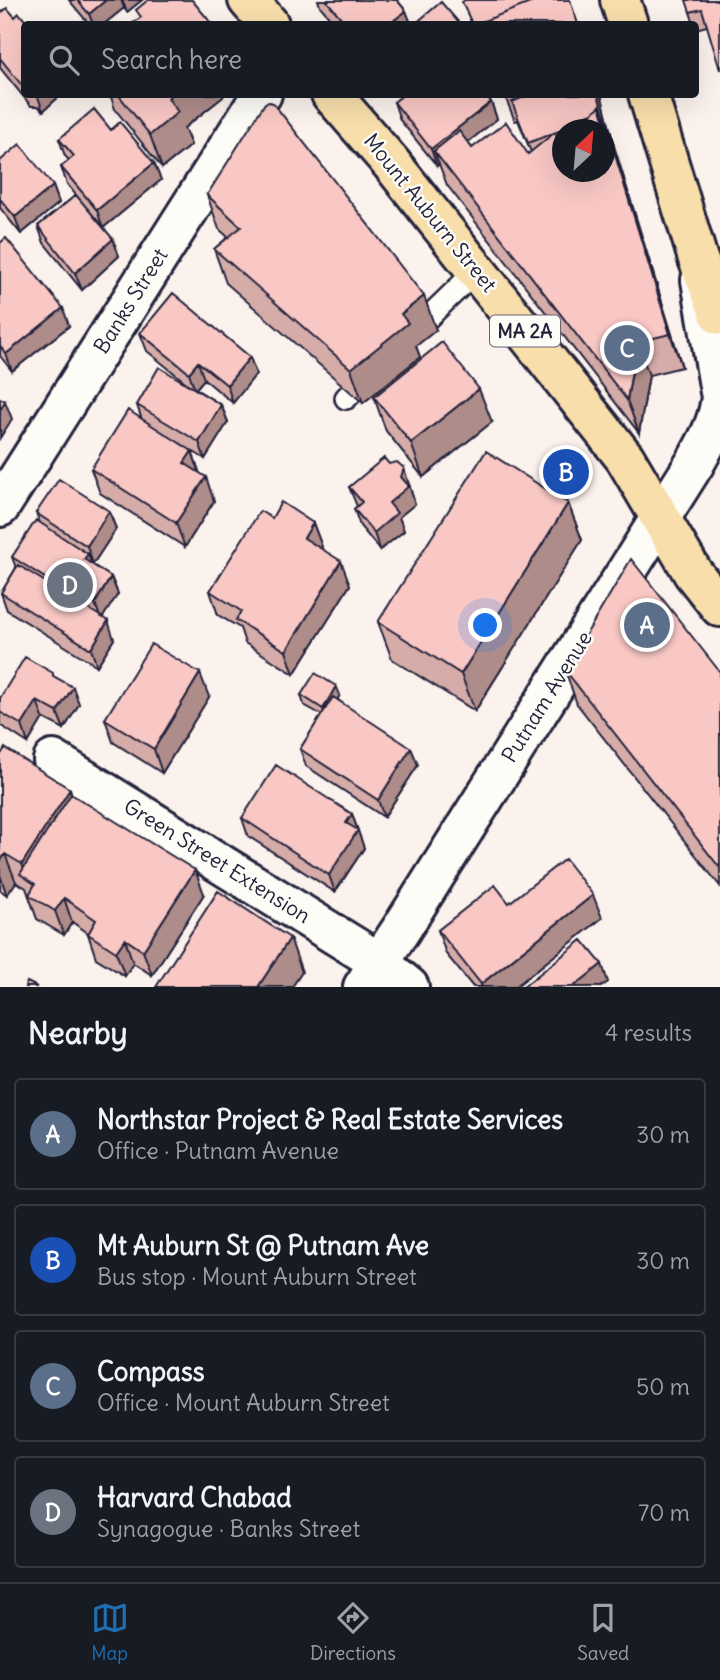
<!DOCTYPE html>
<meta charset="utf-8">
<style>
:root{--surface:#171b24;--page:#20242c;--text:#f1f3f6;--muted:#9ea1a6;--line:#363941;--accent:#1f6fb2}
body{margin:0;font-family:Delius,sans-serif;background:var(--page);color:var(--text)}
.compass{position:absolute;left:552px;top:119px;width:63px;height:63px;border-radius:50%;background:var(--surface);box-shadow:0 7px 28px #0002;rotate:26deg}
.you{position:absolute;left:486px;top:626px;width:24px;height:24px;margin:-18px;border:5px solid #fff;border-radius:50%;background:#1a73e8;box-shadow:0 0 0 10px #1a73e833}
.badge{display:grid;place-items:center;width:46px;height:46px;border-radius:50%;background:var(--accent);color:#fff;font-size:23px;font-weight:700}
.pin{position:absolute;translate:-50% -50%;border:4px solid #fff;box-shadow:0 2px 7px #0006}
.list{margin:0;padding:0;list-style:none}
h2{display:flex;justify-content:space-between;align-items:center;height:91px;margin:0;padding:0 28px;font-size:30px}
h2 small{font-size:23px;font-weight:400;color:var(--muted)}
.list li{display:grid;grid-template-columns:46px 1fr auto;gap:21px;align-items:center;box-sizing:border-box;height:112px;margin:0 14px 14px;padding:0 14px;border:2px solid var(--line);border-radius:7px}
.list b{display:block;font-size:26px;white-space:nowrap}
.list p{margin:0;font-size:23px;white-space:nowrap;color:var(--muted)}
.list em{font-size:23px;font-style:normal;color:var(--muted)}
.icon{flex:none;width:38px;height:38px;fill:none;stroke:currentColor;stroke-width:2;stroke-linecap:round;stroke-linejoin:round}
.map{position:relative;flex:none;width:720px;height:987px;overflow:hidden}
.search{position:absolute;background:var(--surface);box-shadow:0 7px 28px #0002;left:21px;right:21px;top:21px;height:77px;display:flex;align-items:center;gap:18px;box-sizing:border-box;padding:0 24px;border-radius:7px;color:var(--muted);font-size:26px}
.sheet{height:595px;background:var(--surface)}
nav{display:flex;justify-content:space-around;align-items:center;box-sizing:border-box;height:98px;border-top:2px solid var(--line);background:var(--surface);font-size:19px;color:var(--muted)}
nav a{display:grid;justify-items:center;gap:4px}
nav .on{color:var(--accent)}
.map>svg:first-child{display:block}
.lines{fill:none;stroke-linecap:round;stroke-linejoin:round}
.service-casing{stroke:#22223b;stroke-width:26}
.minor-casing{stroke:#22223b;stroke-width:44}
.secondary-casing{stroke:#22223b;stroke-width:44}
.primary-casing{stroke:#22223b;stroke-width:44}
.service{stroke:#fdfcf7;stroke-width:21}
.minor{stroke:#fdfcf7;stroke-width:38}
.secondary{stroke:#fdfcf7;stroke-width:38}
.primary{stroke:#f8deab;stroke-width:38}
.wall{fill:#d6aca9;stroke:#22223b;stroke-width:2;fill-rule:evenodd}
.shaded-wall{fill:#ae8c8a;stroke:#22223b;stroke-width:2}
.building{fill:#f9c8c5;stroke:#22223b;stroke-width:2}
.labels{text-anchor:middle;stroke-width:5;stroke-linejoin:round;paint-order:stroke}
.shield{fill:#fdfcf7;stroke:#646373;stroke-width:2}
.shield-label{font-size:19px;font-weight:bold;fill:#22223b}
.street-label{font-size:21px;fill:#22223b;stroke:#fdfcf7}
</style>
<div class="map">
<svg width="720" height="987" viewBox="0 0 720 987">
<rect width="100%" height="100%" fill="#fcf2ed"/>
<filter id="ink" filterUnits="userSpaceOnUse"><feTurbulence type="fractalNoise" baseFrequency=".0143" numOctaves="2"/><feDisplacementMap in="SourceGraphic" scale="14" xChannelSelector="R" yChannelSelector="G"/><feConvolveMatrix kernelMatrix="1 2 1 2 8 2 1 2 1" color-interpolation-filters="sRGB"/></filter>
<g filter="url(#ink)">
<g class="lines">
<defs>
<path id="service" d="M 410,335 L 477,270
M 346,398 L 372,372"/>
<path id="minor" d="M 0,507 L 262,94
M 53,760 L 379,962 L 409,987"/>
<path id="secondary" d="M 701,280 L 720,392
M 363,987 L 402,928 L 695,463 C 706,443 717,425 720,403"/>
<path id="primary" d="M 248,0 L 269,24
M 620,0 L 628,24
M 331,94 L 391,163 L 625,458 L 693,573 L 720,607
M 648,94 L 698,259 L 720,315"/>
</defs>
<!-- service casing -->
<use href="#service" class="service-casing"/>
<!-- minor casing -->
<use href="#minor" class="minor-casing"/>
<!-- secondary casing -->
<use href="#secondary" class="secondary-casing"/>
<!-- primary casing -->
<use href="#primary" class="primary-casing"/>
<!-- service -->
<use href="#service" class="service"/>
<!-- minor -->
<use href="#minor" class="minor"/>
<!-- secondary -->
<use href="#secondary" class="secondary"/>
<!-- primary -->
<use href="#primary" class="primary"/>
</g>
<!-- wall -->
<path class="wall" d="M 69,0 L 142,0 L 127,12 L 124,8 L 104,24 L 89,24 Z
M 318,0 L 397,0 L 406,11 L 411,24 L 335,24 L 320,6 Z
M 720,0 L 707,26 L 696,29 L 696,24 L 694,24 L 690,12 Z
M 0,14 L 15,17 L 24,24 L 24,94 L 62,94 L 43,111 L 38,106 L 31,106 L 0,68 Z
M 110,94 L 224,94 L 223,97 L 184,128 L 191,145 L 162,168 L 115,109 Z
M 504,94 L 601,94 L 611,133 L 610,133 L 682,367 L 649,375 L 639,433 L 447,185 L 439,164 L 437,166 L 400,120 L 394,102 L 491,102 L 497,119 L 468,142 L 472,148 L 528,154 L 531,152 L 518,120 L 515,121 ZM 563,130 L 605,130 L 563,172 Z
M 111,130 L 161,180 L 103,228 L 119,256 L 82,290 L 44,243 L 38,226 L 76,195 L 67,184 L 61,167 L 69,160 L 65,156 L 59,139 Z
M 0,161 L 53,186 L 59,203 L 21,234 L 0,208 Z
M 207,195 L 436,330 L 416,346 L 420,357 L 363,403 L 226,283 L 214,249 L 228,237 L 219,229 Z
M 0,243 L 69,326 L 12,371 L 0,356 Z
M 140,333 L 256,374 L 233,403 L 204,379 L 196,389 L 221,405 L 228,422 L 205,459 L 192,451 L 200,474 L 214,501 L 185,547 L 100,493 L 91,469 L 142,420 L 137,405 L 190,386 L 147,351 Z
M 374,397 L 492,422 L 423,477 L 386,431 Z
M 389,464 L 410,486 L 410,488 L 415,504 L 399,517 L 404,531 L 380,550 L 360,526 L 354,509 L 357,506 L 349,487 Z
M 568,503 L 582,540 L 475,711 L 392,659 L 378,622 Z
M 109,511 L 116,529 L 93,564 L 91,562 L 91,564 L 111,577 L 118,594 L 102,618 L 114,639 L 97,666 L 7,610 L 1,593 L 16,568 L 12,557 L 40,523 L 36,513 Z
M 272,518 L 313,523 L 322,547 L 321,548 L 350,585 L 294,674 L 245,643 L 240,628 L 218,615 L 210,591 Z
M 565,670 L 720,672 L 720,886 L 577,704 Z
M 54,677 L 79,704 L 64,729 L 43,718 L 28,743 L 0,725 L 0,698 Z
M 336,686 L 340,695 L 337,699 L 418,765 L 384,817 L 306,766 L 300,749 L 322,715 L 304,705 L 301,695 Z
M 209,697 L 162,773 L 113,742 L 105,719 Z
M 0,756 L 70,789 L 71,794 L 204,894 L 152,975 L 133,963 L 125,976 L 96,958 L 88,934 L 88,933 L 72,922 L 64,935 L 37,919 L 26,888 L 16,882 L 7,895 L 0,890 Z
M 352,814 L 364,848 L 335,892 L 248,836 L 242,818 Z
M 509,903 L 602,918 L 515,987 L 473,987 L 446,954 L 438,930 Z"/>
<!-- shaded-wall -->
<path class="shaded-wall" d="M 106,0 L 121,0 L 124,8 L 104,24 L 93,24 L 89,14 Z
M 122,0 L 142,0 L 127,12 Z
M 406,11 L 411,24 L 389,24 Z
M 37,94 L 62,94 L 43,111 Z
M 172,94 L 224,94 L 223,97 L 184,128 L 191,145 L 162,168 L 150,135 L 168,98 Z
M 598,94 L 601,94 L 611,133 L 602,109 Z
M 491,102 L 497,119 L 443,162 L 434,151 L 439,164 L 437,166 L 431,149 Z
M 600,106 L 612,140 L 682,367 L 670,334 Z
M 154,163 L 161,180 L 103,228 L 97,210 Z
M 53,186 L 59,203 L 21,234 L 15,217 Z
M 113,239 L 119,256 L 82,290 L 75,273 Z
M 424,296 L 436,330 L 416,346 L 420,357 L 363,403 L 351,369 L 401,314 Z
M 63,308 L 69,326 L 12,371 L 6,354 Z
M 637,342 L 649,375 L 639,433 L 627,400 Z
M 250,357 L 256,374 L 233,403 L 227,385 Z
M 198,362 L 204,379 L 195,390 L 189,373 Z
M 479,389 L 492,422 L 423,477 L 411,443 Z
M 5,401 L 12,419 L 0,438 L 0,410 Z
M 221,405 L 228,422 L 205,459 L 199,442 Z
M 192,451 L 200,475 L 184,463 Z
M 404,468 L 415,504 L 399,517 L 404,531 L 380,550 L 374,533 L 389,503 Z
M 206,477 L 214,501 L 185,547 L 176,523 Z
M 568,503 L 582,540 L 475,711 L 461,674 Z
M 109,511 L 116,529 L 93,564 L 87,546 Z
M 313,523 L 322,547 L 313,562 L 304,538 Z
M 88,554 L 94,571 L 84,559 Z
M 341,561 L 350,585 L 294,674 L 286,651 Z
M 111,577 L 118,594 L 101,620 L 95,603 Z
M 67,585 L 74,602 L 70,607 L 64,590 Z
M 108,621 L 114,639 L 97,666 L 91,649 Z
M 200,673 L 209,697 L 162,773 L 154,749 Z
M 336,686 L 340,695 L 326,718 L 323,709 Z
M 73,687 L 79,704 L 64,729 L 57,712 Z
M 37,701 L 43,718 L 28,743 L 22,725 Z
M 411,748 L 418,765 L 384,817 L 378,800 Z
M 70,789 L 80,817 L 35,884 L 28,879 L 22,864 Z
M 352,814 L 364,848 L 335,892 L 329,875 L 346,823 Z
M 5,854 L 16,882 L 7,895 L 0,875 L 0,862 Z
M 195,870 L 204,894 L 152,975 L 143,951 Z
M 593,895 L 602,918 L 515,987 L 482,987 L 481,984 Z
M 64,898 L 72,922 L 64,935 L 55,911 Z
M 290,938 L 302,972 L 292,987 L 258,987 Z
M 125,939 L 133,963 L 125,976 L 116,952 Z
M 602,964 L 608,982 L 601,987 L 573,987 Z"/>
<!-- building -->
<path class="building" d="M 77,0 L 106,0 L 89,14 Z
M 148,0 L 192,0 L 212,24 L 132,24 L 141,17 L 136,10 Z
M 326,0 L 397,0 L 406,11 L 389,24 L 346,24 Z
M 465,0 L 538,0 L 476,24 L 472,24 L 462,2 Z
M 538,0 L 570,0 L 578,24 L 476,24 Z
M 686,0 L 720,0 L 720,70 L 702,9 L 690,12 Z
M 441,2 L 460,24 L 415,24 Z
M 7,8 L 15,17 L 19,13 L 28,24 L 24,24 L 24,88 L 0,58 L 0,14 Z
M 118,94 L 172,94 L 168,98 L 178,112 L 150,135 Z
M 404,94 L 485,94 L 491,102 L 431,149 L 394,102 Z
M 531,94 L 598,94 L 602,109 L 601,109 L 600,106 L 592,113 L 566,124 L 567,128 L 528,143 L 512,102 Z
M 269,102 L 273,103 L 424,296 L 401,314 L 408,323 L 351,369 L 214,249 L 241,227 L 207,195 L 265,103 Z
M 600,106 L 670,334 L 637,342 L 627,400 L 434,151 L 459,131 L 472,148 L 506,122 L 528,154 L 554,133 L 561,140 L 563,139 L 563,172 L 605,172 L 605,130 L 573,130 Z
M 94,109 L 111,130 L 120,122 L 154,163 L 97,210 L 61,167 L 74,156 L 59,139 Z
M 20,144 L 53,186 L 15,217 L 0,199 L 0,161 Z
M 76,195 L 113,239 L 75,273 L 38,226 Z
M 6,238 L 63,308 L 6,354 L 0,346 L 0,243 Z
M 173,293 L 250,357 L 227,385 L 198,362 L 189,373 L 140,333 Z
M 442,342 L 479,389 L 411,443 L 374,397 Z
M 159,367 L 221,405 L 199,442 L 137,405 Z
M 0,398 L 5,401 L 0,410 Z
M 128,410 L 192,451 L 184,463 L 206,477 L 176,523 L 91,469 Z
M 486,451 L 568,503 L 461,674 L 378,622 Z
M 384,458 L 389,464 L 397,462 L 404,468 L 401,477 L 409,486 L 389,503 L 397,513 L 374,533 L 354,509 L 362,502 L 349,487 Z
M 59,479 L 109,511 L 87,546 L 36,513 Z
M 281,502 L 313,523 L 304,538 L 341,561 L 286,651 L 236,620 L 241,611 L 210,591 L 260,511 L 272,518 Z
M 36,520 L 88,554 L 84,559 L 111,577 L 95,603 L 67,585 L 64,590 L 12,557 Z
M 631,559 L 720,672 L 720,868 L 565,670 Z
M 18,565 L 108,621 L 91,649 L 1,593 Z
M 151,644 L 200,673 L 154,749 L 105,719 Z
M 25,657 L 53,673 L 53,676 L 73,687 L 57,712 L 37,701 L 22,725 L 0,712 L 0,698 Z
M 315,673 L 336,686 L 323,709 L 301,695 Z
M 333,697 L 411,748 L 378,800 L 300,749 Z
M 5,748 L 70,789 L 22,864 L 5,854 L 0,862 L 0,756 Z
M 276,765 L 352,814 L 346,823 L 358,830 L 329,875 L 242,818 Z
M 71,794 L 195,870 L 143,951 L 125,939 L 116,952 L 88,934 L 96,920 L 64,898 L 55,911 L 29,895 L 35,884 L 20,874 Z
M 565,859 L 593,895 L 481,984 L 438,930 L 495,885 L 509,903 Z
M 218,891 L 290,938 L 258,987 L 156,987 Z
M 582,940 L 602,964 L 573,987 L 523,987 Z
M 27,982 L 37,987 L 25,987 Z"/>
</g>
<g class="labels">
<!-- shield labels -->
<rect class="shield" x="490" y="315.5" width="70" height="31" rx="5"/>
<g class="shield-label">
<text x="525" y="338">MA 2A</text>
</g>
<!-- street labels -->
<g class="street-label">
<text transform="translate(430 213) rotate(51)" y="7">Mount Auburn Street</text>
<text transform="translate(131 301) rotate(-58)" y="7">Banks Street</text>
<text transform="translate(547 697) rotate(-58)" y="7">Putnam Avenue</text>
<text transform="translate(217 861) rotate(32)" y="7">Green Street Extension</text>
</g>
</g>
</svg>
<svg class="compass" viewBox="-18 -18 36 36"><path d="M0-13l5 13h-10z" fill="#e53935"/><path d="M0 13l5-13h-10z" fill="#9ea1a6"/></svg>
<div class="you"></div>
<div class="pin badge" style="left:647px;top:625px;background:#5c6f8a">A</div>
<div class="pin badge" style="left:566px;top:472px;background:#1a4fb4">B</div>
<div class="pin badge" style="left:627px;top:348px;background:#5c6f8a">C</div>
<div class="pin badge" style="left:70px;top:585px;background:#6b7280">D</div>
<div class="search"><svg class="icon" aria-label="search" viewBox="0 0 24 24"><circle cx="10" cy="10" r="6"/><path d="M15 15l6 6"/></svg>Search here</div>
</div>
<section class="sheet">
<h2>Nearby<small>4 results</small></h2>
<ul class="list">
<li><span class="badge" style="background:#5c6f8a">A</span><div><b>Northstar Project &amp; Real Estate Services</b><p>Office · Putnam Avenue</p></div><em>30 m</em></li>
<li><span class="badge" style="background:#1a4fb4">B</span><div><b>Mt Auburn St @ Putnam Ave</b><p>Bus stop · Mount Auburn Street</p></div><em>30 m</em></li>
<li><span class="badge" style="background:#5c6f8a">C</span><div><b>Compass</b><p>Office · Mount Auburn Street</p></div><em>50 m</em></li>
<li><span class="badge" style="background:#6b7280">D</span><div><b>Harvard Chabad</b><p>Synagogue · Banks Street</p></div><em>70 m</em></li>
</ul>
</section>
<nav>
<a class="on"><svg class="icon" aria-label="map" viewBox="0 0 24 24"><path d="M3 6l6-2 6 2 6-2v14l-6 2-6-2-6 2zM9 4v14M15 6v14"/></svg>Map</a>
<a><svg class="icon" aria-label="directions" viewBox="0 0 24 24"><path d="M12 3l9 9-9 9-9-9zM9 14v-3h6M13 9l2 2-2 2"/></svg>Directions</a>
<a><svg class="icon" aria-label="saved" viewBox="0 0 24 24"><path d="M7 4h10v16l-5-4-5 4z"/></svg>Saved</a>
</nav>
